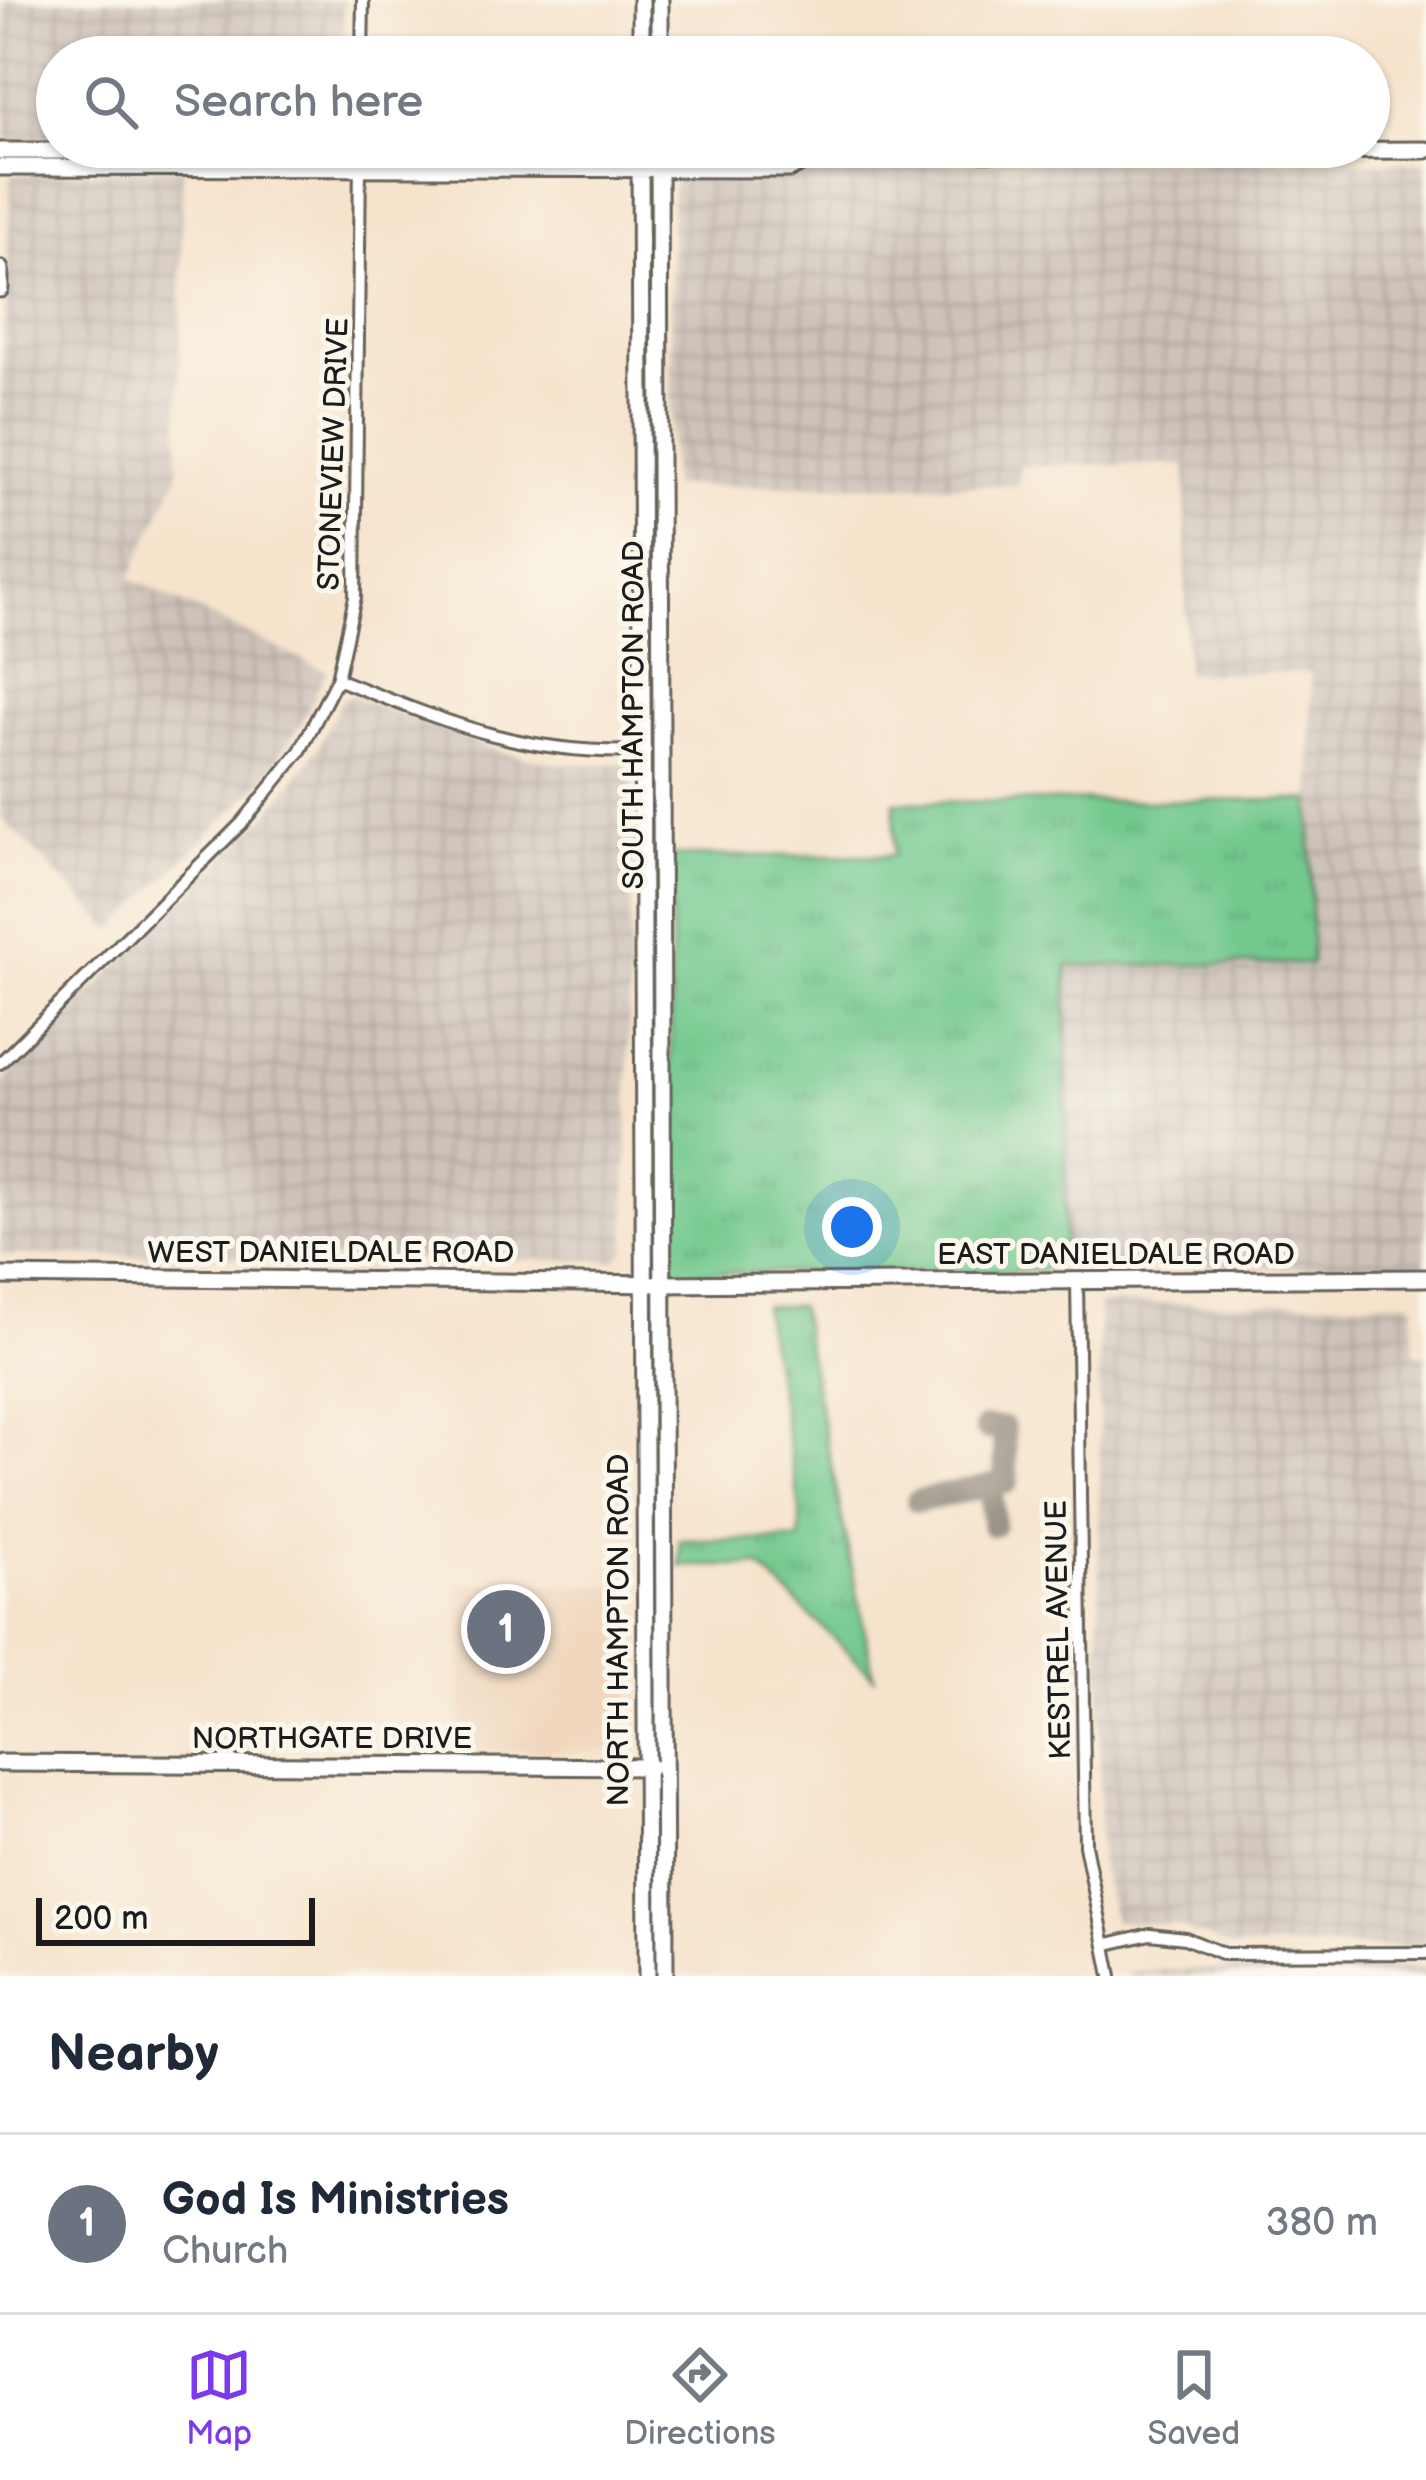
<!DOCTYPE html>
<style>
:root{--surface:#fff;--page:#f6f6f7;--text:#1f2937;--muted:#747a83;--line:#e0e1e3;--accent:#7c3aed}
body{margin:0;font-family:"Balsamiq Sans",sans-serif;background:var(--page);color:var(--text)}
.scale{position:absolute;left:36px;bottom:30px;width:279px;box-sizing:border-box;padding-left:12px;border:6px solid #1c1c1c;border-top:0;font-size:33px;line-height:42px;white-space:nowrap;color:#1c1c1c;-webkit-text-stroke:9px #fbf7ec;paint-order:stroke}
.you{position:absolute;left:852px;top:1227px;width:42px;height:42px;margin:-30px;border:9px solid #fff;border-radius:50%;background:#1a73e8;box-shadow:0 0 0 18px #1a73e833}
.badge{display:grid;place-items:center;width:78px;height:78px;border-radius:50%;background:var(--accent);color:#fff;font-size:39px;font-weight:700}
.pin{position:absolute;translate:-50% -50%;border:6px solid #fff;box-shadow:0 3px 12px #0006}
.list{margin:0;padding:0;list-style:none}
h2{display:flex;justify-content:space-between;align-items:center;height:156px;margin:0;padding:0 48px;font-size:51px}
h2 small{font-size:39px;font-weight:400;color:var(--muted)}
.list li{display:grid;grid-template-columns:78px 1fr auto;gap:36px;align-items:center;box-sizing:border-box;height:180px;padding:0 48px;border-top:3px solid var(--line)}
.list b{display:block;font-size:45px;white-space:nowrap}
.list p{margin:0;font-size:39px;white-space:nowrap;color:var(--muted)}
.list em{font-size:39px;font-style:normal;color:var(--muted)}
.icon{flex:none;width:66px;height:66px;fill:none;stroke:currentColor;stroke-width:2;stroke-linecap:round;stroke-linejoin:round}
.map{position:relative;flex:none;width:1426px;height:1976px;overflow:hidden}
.search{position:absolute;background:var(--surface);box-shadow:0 3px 9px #0004;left:36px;right:36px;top:36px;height:132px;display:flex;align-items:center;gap:30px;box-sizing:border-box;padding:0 42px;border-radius:66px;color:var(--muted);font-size:45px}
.sheet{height:336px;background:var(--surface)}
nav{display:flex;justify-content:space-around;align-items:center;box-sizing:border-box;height:168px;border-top:3px solid var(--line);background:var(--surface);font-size:33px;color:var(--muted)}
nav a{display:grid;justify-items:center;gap:6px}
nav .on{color:var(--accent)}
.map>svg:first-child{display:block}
.built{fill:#f0d6bc}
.industrial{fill:url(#industrial-grid)}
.grass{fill:url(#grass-tufts);stroke:#487255;stroke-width:3}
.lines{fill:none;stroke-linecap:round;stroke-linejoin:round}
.taxiway{stroke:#898074;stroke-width:24}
.street-casing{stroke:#68625a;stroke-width:16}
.secondary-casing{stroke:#68625a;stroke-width:21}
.street{stroke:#fff;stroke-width:10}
.secondary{stroke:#fff;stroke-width:15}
.labels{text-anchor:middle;stroke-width:10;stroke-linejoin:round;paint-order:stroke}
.street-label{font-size:30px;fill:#1c1c1c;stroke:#fbf7ec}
</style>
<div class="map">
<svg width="1426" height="1976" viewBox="0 0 1426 1976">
<defs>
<pattern id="industrial-grid" width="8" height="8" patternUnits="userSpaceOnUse" patternTransform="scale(3)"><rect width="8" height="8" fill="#cec2b9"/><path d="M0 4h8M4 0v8" fill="none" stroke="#b0a69e"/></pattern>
<pattern id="grass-tufts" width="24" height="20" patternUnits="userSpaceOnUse" patternTransform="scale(3)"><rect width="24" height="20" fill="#73c98e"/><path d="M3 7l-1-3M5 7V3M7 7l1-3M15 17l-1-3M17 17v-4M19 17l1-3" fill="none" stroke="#63ac7a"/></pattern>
</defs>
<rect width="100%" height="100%" fill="#fbf7ec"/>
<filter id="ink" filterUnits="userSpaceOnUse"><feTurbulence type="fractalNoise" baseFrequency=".00833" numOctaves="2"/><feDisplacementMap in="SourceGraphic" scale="24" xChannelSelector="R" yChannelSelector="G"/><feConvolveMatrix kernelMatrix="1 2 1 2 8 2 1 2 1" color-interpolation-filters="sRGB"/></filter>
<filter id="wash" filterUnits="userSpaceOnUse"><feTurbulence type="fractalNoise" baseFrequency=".004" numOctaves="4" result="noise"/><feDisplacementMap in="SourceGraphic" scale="48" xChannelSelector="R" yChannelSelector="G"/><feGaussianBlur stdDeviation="2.7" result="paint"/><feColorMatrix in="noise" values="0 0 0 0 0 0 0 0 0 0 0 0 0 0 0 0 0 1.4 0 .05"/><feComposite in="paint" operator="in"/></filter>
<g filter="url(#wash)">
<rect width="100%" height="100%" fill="#f6e3cc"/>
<!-- built -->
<path class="built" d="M 459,1583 L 631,1585 L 630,1752 L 462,1750 Z"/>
<!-- industrial -->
<path class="industrial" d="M 5,0 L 343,0 L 344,57 L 57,57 L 57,144 L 12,144 L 5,137 Z
M 1426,162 L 1426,1270 L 1048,1264 L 1064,1249 L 1067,966 L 1311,963 L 1311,673 L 1186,673 L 1186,465 L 1019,465 L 1019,485 L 671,486 L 672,186 L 683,175 L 804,175 L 920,165 Z
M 182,169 L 178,475 L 130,578 L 326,671 L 301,724 L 261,782 L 113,930 L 0,817 L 0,416 L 12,174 Z
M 351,696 L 510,755 L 562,764 L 625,764 L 632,771 L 626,1249 L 615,1260 L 0,1255 L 0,1085 L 269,813 L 316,751 L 342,700 Z
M 1413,1301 L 1414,1355 L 1426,1356 L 1426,1947 L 1230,1947 L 1175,1925 L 1114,1921 L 1100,1864 L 1099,1304 Z
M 1426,1968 L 1426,1976 L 1127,1976 L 1128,1971 Z"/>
<!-- grass -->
<path class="grass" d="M 1311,800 L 1311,964 L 1067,966 L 1064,1249 L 1042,1271 L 671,1273 L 671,856 L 894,855 L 895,802 Z
M 763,1306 L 799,1306 L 874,1677 L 759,1566 L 680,1566 L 680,1540 L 800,1540 L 800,1507 Z"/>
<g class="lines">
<!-- taxiway -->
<path class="taxiway" d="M 985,1490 L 992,1496 L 993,1525
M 918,1501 L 1007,1482 L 1003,1428 L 986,1428"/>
</g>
</g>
<g filter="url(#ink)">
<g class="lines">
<defs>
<path id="street" d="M 362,57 L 363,0
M 337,679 C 448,723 524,756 646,751
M 0,1063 L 242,823 L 300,751 L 337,679 L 355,597 L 360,161
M 1077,1281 L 1085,1845 L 1111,1976
M 1108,1944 L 1150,1934 L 1185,1938 L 1224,1954 L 1426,1953"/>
<path id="secondary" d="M 641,57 L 641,0
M 660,57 L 660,0
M 640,147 L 647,1976
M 659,147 L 665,1976
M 0,151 L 789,151 L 805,161
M 0,167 L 790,169 L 805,161 L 896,153 L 1426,150
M 0,269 L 0,289
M 0,1276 L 661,1284 L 1426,1278
M 0,1763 L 651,1767"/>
</defs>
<!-- street casing -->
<use href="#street" class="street-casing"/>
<!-- secondary casing -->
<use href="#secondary" class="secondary-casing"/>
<!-- street -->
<use href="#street" class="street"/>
<!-- secondary -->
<use href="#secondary" class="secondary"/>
</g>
</g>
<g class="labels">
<!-- street labels -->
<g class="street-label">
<text transform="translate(333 454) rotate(-88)" y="10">STONEVIEW DRIVE</text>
<text transform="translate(633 715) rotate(-90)" y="10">SOUTH HAMPTON ROAD</text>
<text x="331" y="1262">WEST DANIELDALE ROAD</text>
<text x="1116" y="1264">EAST DANIELDALE ROAD</text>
<text transform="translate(618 1630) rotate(-90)" y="10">NORTH HAMPTON ROAD</text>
<text transform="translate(1058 1630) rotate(-91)" y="10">KESTREL AVENUE</text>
<text x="332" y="1748">NORTHGATE DRIVE</text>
</g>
</g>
</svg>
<div class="scale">200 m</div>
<div class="you"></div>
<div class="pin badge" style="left:506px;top:1629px;background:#6b7280">1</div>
<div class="search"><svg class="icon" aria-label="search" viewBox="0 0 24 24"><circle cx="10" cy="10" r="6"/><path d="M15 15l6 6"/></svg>Search here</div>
</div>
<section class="sheet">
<h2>Nearby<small></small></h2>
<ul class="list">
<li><span class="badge" style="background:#6b7280">1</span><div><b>God Is Ministries</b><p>Church</p></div><em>380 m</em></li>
</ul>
</section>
<nav>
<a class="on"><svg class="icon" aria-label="map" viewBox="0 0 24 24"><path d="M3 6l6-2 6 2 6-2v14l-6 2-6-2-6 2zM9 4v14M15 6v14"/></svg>Map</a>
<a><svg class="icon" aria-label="directions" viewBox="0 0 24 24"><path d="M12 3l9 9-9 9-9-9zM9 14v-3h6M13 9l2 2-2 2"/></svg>Directions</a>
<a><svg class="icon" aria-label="saved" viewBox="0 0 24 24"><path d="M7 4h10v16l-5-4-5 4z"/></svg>Saved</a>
</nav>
